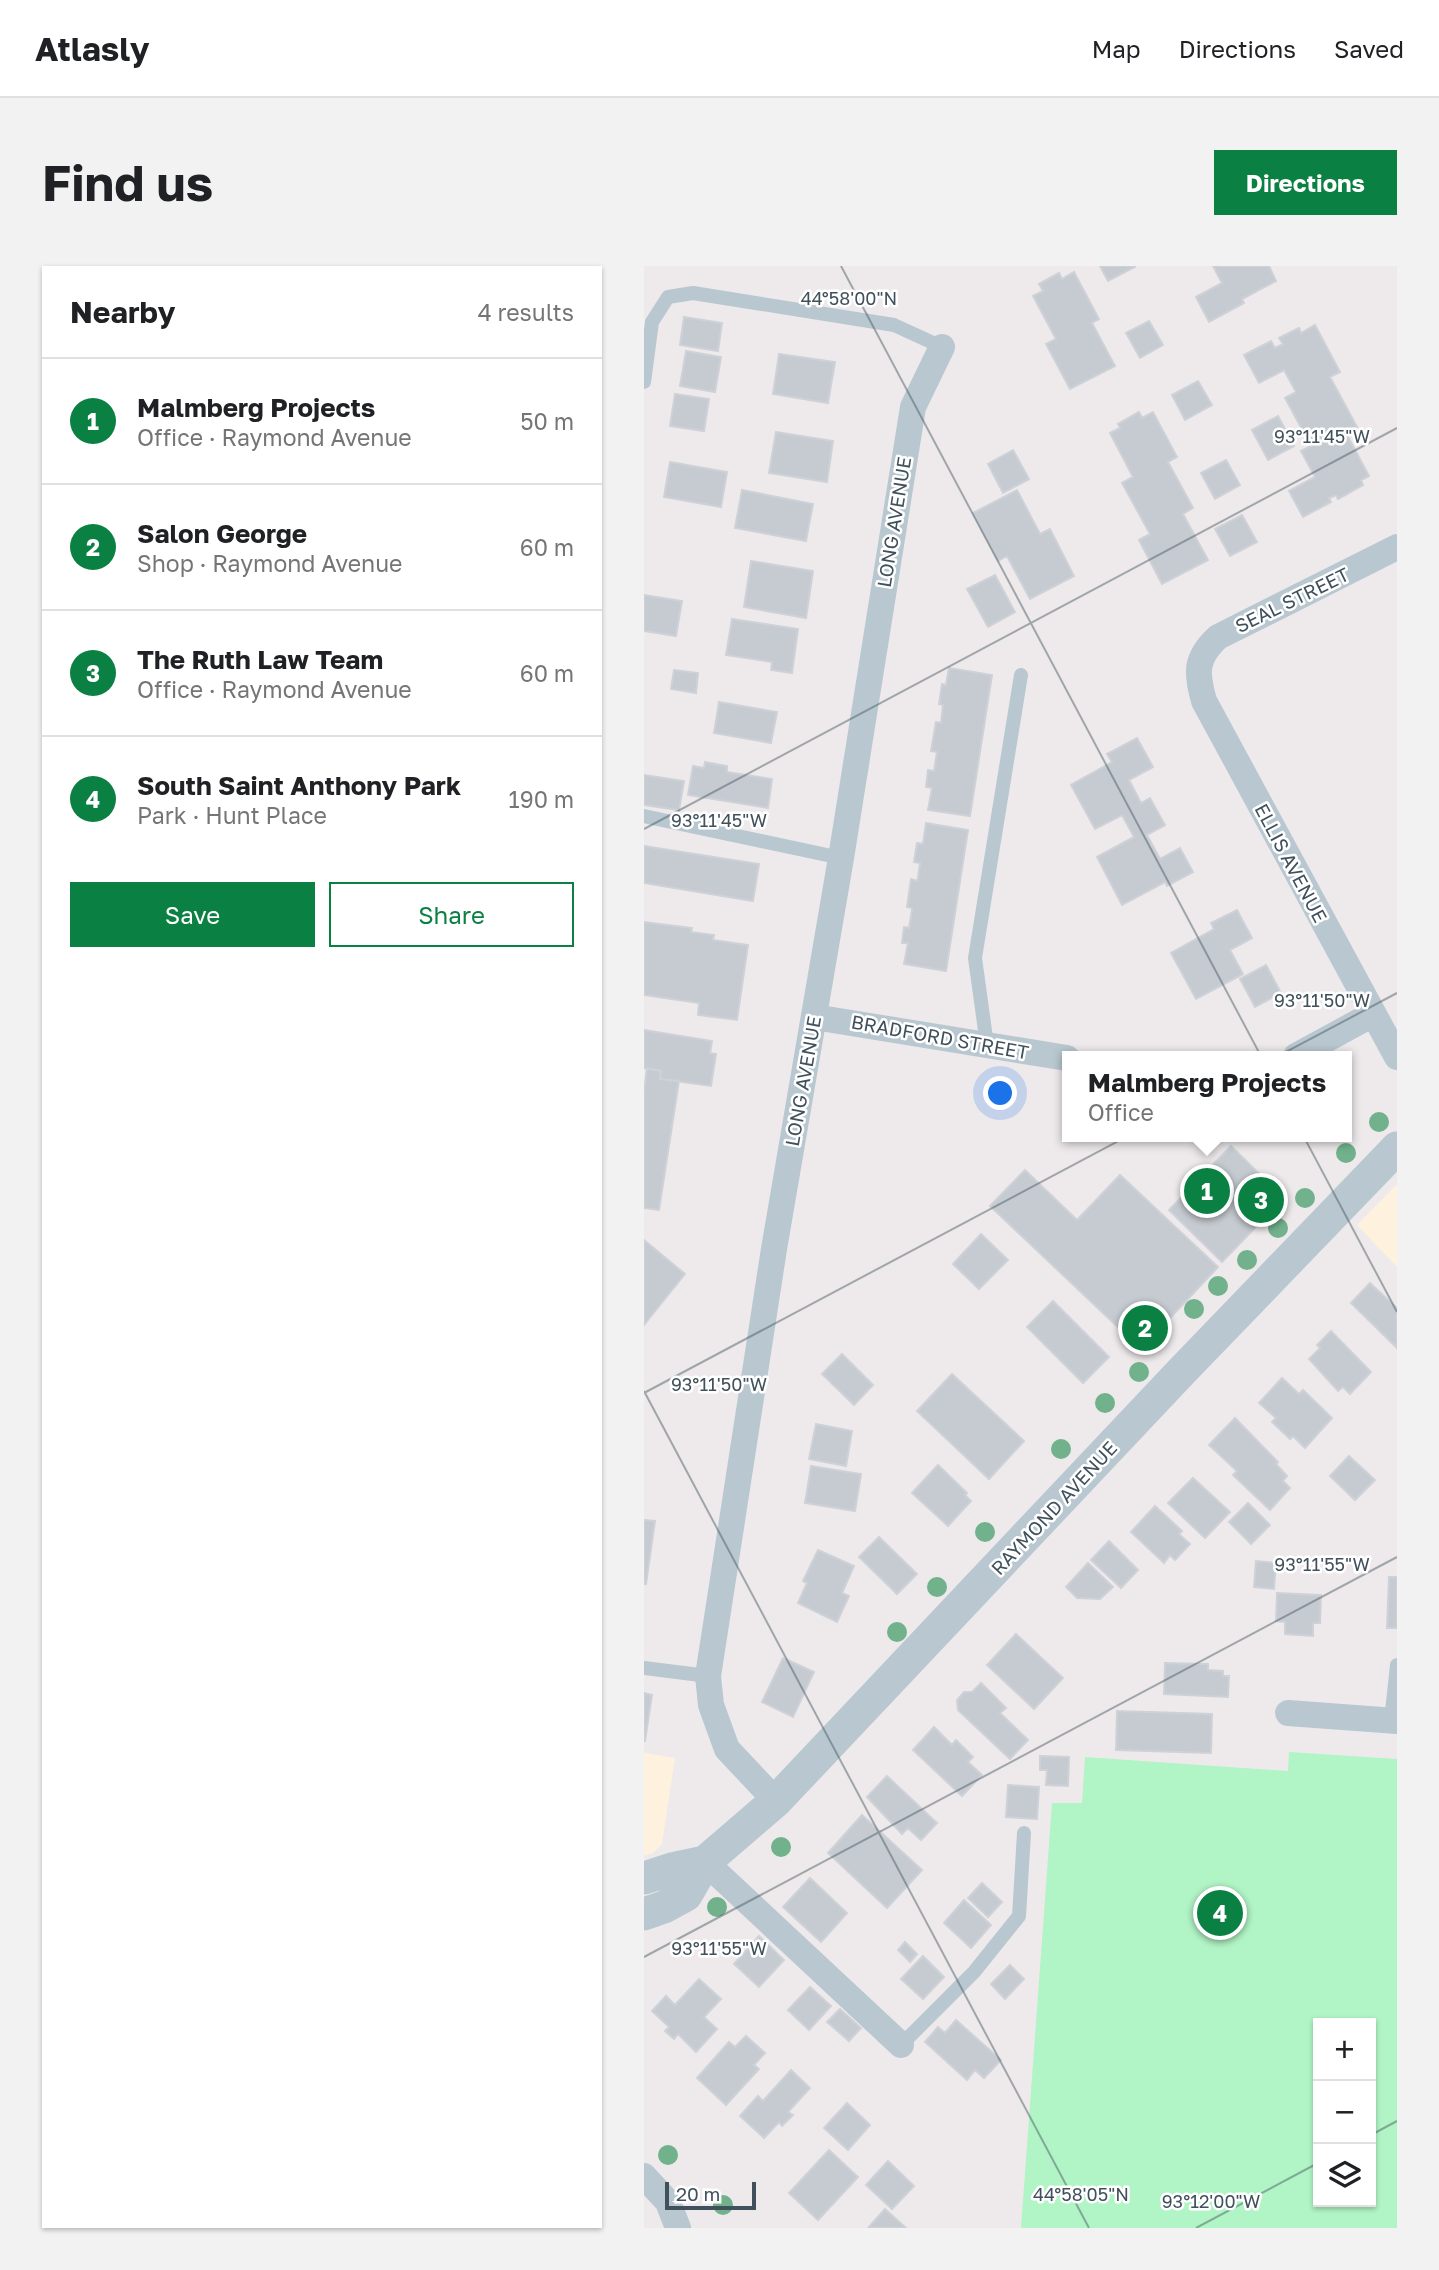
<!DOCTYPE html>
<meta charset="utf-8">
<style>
:root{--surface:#fff;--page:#f2f2f2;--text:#202124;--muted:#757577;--line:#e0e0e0;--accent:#0b8043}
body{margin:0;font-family:"Golos Text",sans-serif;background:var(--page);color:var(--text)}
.controls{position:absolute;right:21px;bottom:21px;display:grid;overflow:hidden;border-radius:0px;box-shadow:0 2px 5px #0004}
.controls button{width:63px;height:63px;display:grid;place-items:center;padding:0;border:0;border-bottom:2px solid var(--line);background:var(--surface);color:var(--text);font:35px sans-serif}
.scale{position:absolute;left:21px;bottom:18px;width:91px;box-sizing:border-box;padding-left:7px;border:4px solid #41515b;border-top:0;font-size:19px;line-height:24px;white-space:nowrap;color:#41515b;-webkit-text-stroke:5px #fff;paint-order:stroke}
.you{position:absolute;left:357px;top:828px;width:24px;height:24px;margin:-18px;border:5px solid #fff;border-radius:50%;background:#1a73e8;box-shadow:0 0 0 10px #1a73e833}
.badge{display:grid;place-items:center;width:46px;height:46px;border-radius:50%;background:var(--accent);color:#fff;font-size:23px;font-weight:700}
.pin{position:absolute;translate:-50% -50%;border:4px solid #fff;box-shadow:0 2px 7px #0006}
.popup{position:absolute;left:418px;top:785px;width:290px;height:91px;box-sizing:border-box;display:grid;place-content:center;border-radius:0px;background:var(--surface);filter:drop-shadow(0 2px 5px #0005);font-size:23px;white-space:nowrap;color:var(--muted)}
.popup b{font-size:26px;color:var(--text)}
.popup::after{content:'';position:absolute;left:50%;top:100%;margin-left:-14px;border:14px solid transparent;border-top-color:var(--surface)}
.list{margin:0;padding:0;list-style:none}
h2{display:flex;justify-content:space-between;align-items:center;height:91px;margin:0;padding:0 28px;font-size:30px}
h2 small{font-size:23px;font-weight:400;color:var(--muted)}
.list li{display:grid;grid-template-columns:46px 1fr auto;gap:21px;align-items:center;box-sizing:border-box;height:126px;padding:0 28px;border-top:2px solid var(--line)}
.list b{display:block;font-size:26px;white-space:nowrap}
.list p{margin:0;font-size:23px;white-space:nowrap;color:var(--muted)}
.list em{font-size:23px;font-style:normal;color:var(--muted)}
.actions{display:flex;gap:14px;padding:21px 28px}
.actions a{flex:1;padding:16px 0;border:2px solid var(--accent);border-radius:0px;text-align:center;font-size:24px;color:var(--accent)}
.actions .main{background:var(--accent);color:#fff}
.icon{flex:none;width:38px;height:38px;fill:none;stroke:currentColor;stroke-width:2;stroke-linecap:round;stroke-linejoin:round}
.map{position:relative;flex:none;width:753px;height:1962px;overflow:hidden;border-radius:0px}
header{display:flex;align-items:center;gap:42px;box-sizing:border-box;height:98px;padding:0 35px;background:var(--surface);border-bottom:2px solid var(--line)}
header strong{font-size:33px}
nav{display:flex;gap:38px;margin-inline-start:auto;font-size:24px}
.intro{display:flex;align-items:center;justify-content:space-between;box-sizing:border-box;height:168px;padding:0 42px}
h1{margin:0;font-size:49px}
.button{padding:18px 32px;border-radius:0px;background:var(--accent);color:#fff;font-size:24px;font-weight:700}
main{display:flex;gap:42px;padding:0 42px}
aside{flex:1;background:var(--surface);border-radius:0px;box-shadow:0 2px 5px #0004}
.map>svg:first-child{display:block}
.commercial{fill:#fef2df}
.green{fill:#b1f4c5;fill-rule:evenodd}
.building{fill:#c6cbd1;stroke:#ced2d8;stroke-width:2}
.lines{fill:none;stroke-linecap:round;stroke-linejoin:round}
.service{stroke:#b9c8d0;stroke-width:14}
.minor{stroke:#b9c8d0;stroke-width:26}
.tertiary{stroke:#b9c8d0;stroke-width:33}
.tree{fill:#71b18b}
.ticks{fill:none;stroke:#41515b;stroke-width:2;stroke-opacity:0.45}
.labels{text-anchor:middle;stroke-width:5;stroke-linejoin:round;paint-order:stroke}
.street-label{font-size:19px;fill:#41515b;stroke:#fff}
.ticks-label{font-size:18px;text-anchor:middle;fill:#41515b;stroke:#fff;stroke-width:5;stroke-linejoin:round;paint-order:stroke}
</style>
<header>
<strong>Atlasly</strong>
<nav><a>Map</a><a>Directions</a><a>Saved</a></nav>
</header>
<div class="intro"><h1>Find us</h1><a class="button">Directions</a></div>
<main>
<aside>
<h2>Nearby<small>4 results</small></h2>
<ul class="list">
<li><span class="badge">1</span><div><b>Malmberg Projects</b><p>Office · Raymond Avenue</p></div><em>50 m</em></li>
<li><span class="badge">2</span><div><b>Salon George</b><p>Shop · Raymond Avenue</p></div><em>60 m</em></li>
<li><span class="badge">3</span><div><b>The Ruth Law Team</b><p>Office · Raymond Avenue</p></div><em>60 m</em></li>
<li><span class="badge">4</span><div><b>South Saint Anthony Park</b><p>Park · Hunt Place</p></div><em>190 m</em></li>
</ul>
<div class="actions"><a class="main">Save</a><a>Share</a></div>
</aside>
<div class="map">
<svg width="753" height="1962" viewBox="0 0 753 1962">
<rect width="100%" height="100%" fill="#eeeaeb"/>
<!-- commercial -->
<path class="commercial" d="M 753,918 L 753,1001 L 713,959 Z
M 0,1487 L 31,1492 L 18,1578 L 9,1587 L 0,1590 Z"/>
<!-- green -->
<path class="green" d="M 645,1486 L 753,1493 L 753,1962 L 377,1962 L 408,1537 L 438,1537 L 441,1491 L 644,1505 ZM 674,1757 L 727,1757 L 727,1936 L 674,1936 Z"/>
<!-- building -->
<path class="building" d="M 456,0 L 491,0 L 491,1 L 464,15 Z
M 569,0 L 625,0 L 632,15 L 598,33 L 600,37 L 565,56 L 552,31 L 578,17 Z
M 430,6 L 455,53 L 448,57 L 471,100 L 426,123 L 402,78 L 412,73 L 389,30 L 399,25 L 395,18 L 415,7 L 418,13 Z
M 40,51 L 78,57 L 74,85 L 36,79 Z
M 505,55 L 519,79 L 496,92 L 482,67 Z
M 671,59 L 696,106 L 686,111 L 713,161 L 702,167 L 725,210 L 717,214 L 719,219 L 694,233 L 692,229 L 685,232 L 687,236 L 659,251 L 645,225 L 671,211 L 657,185 L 667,180 L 641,132 L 652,126 L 640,104 L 615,117 L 600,89 L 627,75 L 631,82 L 639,78 L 635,72 L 655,62 L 657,67 Z
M 42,85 L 77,91 L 71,126 L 36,120 Z
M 135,88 L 191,96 L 184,137 L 129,128 Z
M 554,115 L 568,139 L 541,154 L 528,129 Z
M 31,128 L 65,133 L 60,165 L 26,160 Z
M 495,146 L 498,152 L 509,146 L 533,191 L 524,196 L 549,242 L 539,248 L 564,294 L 518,318 L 495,274 L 506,268 L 478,217 L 489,211 L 466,167 L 476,162 L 474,158 Z
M 634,150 L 650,180 L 624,194 L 608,164 Z
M 132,166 L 189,175 L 183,216 L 125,207 Z
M 369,184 L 385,213 L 359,227 L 344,198 Z
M 582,194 L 596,219 L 571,233 L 557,207 Z
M 26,196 L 83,206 L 77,241 L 20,231 Z
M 98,224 L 169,238 L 162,275 L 91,262 Z
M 373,224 L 396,268 L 406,263 L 430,310 L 386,333 L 363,290 L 354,295 L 329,247 Z
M 598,249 L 613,276 L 586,290 L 571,263 Z
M 107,295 L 169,305 L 162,352 L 100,341 Z
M 351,309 L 371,346 L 344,361 L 323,323 Z
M 0,329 L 38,335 L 32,370 L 0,365 Z
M 88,353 L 154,363 L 148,407 L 127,404 L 128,396 L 82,389 Z
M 305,402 L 348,409 L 326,550 L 284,544 L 288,522 L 282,521 L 284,504 L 290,505 L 293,486 L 287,485 L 292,456 L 297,457 L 299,439 L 295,438 L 298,418 L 302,419 Z
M 30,404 L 54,407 L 52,427 L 27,423 Z
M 75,436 L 133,446 L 127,477 L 70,467 Z
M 493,472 L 509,501 L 485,514 L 497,537 L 506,532 L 521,559 L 503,569 L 516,593 L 536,582 L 549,606 L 523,620 L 521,616 L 478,639 L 453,591 L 490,571 L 478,549 L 451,563 L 427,519 L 468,496 L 463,488 Z
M 61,496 L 83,500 L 83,506 L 128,513 L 124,542 L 44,529 L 49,500 L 60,502 Z
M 0,509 L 40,515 L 35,544 L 0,539 Z
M 282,557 L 324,564 L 302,705 L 260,698 L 264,677 L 258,677 L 260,661 L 265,662 L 268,644 L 268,642 L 263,641 L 267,613 L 273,615 L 274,612 L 276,597 L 270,596 L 273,577 L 279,578 Z
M 0,580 L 115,598 L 109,635 L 0,617 Z
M 593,644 L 608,672 L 586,684 L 599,708 L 552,733 L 527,687 L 570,663 L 567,657 Z
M 0,656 L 48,662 L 47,666 L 70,669 L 69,674 L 104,679 L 93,754 L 54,749 L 55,737 L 0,729 Z
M 622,699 L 637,727 L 611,741 L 596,713 Z
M 0,764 L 68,775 L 66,787 L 72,788 L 67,820 L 16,813 L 17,805 L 0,802 Z
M 3,802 L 17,805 L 16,813 L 35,815 L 15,944 L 0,942 L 0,825 Z
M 587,880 L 640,932 L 578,996 L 525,944 Z
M 381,904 L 433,954 L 476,909 L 574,1001 L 497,1083 L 346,940 Z
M 337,968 L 364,994 L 335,1023 L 309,998 Z
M 0,974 L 41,1008 L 0,1059 Z
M 726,1017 L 753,1042 L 753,1082 L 707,1037 Z
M 409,1035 L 465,1091 L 439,1117 L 383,1061 Z
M 687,1065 L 727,1106 L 706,1128 L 699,1121 L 694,1125 L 665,1093 L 676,1082 L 673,1079 Z
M 198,1088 L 229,1119 L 210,1139 L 178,1108 Z
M 308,1108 L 380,1175 L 345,1213 L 273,1145 Z
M 638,1112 L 655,1128 L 659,1124 L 688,1152 L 661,1182 L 649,1170 L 646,1173 L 628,1156 L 632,1152 L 615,1137 Z
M 591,1152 L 634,1196 L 632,1198 L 643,1210 L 639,1215 L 646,1222 L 626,1244 L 589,1209 L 593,1205 L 565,1179 Z
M 172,1158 L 208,1165 L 202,1200 L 165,1193 Z
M 705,1190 L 731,1214 L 711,1234 L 686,1210 Z
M 294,1199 L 323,1227 L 321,1229 L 327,1235 L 304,1260 L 268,1227 Z
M 167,1200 L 217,1208 L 211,1245 L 161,1237 Z
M 549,1212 L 586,1246 L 561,1272 L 524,1237 Z
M 604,1237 L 626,1259 L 607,1278 L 585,1256 Z
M 511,1240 L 538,1265 L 535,1268 L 546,1278 L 531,1294 L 526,1289 L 520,1297 L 487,1266 Z
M 0,1254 L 11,1255 L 2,1318 L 0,1318 Z
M 235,1271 L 273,1308 L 253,1328 L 215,1291 Z
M 465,1275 L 494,1304 L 477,1322 L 447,1294 Z
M 174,1284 L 210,1300 L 198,1327 L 205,1330 L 193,1356 L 154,1337 L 163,1317 L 159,1315 Z
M 612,1295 L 632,1297 L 630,1323 L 610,1321 Z
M 444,1297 L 469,1321 L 456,1333 L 433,1332 L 422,1321 Z
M 745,1311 L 753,1311 L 753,1362 L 743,1362 Z
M 633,1327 L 677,1329 L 676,1357 L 669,1357 L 669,1370 L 641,1368 L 641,1356 L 632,1355 Z
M 372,1368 L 419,1412 L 390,1443 L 343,1399 Z
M 139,1392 L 170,1406 L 149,1451 L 118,1436 Z
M 521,1397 L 564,1398 L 564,1404 L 579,1405 L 579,1410 L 585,1410 L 584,1431 L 520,1428 Z
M 337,1417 L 362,1442 L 356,1447 L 384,1474 L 366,1493 L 314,1444 L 313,1434 L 320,1426 L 328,1426 Z
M 0,1427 L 8,1429 L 1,1475 L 0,1475 Z
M 473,1445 L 568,1448 L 567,1487 L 472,1484 Z
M 290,1461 L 308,1479 L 312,1474 L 329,1491 L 324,1496 L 338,1509 L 318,1530 L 269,1484 Z
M 396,1490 L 425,1491 L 424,1520 L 402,1519 L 403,1504 L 396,1504 Z
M 243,1510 L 293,1557 L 277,1574 L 264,1562 L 258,1568 L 223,1531 Z
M 364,1519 L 395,1521 L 393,1553 L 362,1551 Z
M 218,1549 L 278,1604 L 243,1642 L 184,1587 Z
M 166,1612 L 203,1647 L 177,1676 L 139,1641 Z
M 338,1617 L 358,1636 L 344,1651 L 324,1632 Z
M 320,1634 L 347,1659 L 327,1682 L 300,1657 Z
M 115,1670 L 140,1694 L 115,1721 L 90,1698 Z
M 261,1676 L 273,1688 L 266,1696 L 254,1684 Z
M 279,1690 L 300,1711 L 279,1733 L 257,1713 Z
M 366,1699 L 380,1713 L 361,1733 L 347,1718 Z
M 55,1713 L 77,1733 L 60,1751 L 73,1763 L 52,1786 L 34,1768 L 30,1773 L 21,1765 L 25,1761 L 8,1745 L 22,1730 L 31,1739 Z
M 166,1721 L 187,1740 L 165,1764 L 144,1744 Z
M 196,1743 L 217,1762 L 205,1775 L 183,1756 Z
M 312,1754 L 357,1794 L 340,1812 L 331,1804 L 323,1814 L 281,1776 L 294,1761 L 301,1767 Z
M 102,1770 L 121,1787 L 110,1799 L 115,1803 L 82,1839 L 53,1812 L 85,1776 L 91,1781 Z
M 147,1804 L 166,1822 L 144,1846 L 149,1849 L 138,1860 L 135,1856 L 120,1872 L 96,1850 L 114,1830 L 119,1835 Z
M 203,1837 L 226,1859 L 204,1884 L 180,1862 Z
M 185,1884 L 214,1911 L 174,1954 L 145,1927 Z
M 244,1895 L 270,1920 L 248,1943 L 222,1919 Z
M 241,1943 L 262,1962 L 224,1962 Z"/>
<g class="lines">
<!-- service -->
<path class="service" d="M 0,116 L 8,56 L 24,31 L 49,27 L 250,59 L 298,81
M 0,550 L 197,592
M 343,779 L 331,692 L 377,409
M 0,1402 L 64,1410
M 747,1455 L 753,1399
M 257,1779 L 330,1706 L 375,1650 L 380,1567"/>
<!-- minor -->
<path class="minor" d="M 753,281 L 574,371 C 551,392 552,407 560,435 L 753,791
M 170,751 L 423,792
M 652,790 L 729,748
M 644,1447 L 753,1455
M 132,1535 L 83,1483 L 67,1439 L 64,1410 L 130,983 L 197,592 L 269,141 L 298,81
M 61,1596 L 257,1779
M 0,1910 L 24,1936 L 34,1962"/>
<!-- tertiary -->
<path class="tertiary" d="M 0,1612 L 28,1603 L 61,1596
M 0,1648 L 20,1641 L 42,1629 L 61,1596 L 132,1535 L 537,1106 L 753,882"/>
</g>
<!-- trees -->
<g class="tree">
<circle cx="735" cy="856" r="10"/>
<circle cx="702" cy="887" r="10"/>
<circle cx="661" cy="932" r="10"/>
<circle cx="634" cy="962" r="10"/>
<circle cx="603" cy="994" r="10"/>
<circle cx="574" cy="1020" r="10"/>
<circle cx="550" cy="1043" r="10"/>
<circle cx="495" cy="1106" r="10"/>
<circle cx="461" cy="1137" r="10"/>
<circle cx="417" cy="1183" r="10"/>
<circle cx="341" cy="1266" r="10"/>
<circle cx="293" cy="1321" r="10"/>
<circle cx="253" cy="1366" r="10"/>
<circle cx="137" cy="1581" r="10"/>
<circle cx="73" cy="1641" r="10"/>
<circle cx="24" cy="1889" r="10"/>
<circle cx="79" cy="1939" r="10"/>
</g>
<!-- ticks -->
<path class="ticks" d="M 197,0 L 753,1046M 0,563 L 753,162M 0,1125 L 445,1962M 0,1127 L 753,727M 0,1691 L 753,1291M 727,1869 L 753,1855M 552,1962 L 674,1897"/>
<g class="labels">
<!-- street labels -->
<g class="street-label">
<text transform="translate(250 256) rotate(-81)" y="7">LONG AVENUE</text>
<text transform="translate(648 334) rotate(-26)" y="7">SEAL STREET</text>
<text transform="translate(647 597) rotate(62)" y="7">ELLIS AVENUE</text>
<text transform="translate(296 771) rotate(10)" y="7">BRADFORD STREET</text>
<text transform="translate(159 815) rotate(-80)" y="7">LONG AVENUE</text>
<text transform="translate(410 1242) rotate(-47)" y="7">RAYMOND AVENUE</text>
</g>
</g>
<g class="ticks-label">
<text x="205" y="39">44°58'00"N</text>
<text x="678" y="177">93°11'45"W</text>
<text x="75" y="561">93°11'45"W</text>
<text x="678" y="741">93°11'50"W</text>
<text x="75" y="1125">93°11'50"W</text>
<text x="678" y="1305">93°11'55"W</text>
<text x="75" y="1689">93°11'55"W</text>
<text x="437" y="1935">44°58'05"N</text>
<text x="567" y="1942">93°12'00"W</text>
</g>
</svg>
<div class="controls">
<button>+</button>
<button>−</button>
<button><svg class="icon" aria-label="layers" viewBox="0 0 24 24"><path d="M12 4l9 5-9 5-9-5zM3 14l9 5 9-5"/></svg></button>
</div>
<div class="scale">20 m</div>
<div class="you"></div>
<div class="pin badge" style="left:563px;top:925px">1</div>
<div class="popup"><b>Malmberg Projects</b>Office</div>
<div class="pin badge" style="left:501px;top:1062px">2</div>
<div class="pin badge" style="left:617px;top:934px">3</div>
<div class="pin badge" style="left:576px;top:1647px">4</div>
</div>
</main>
